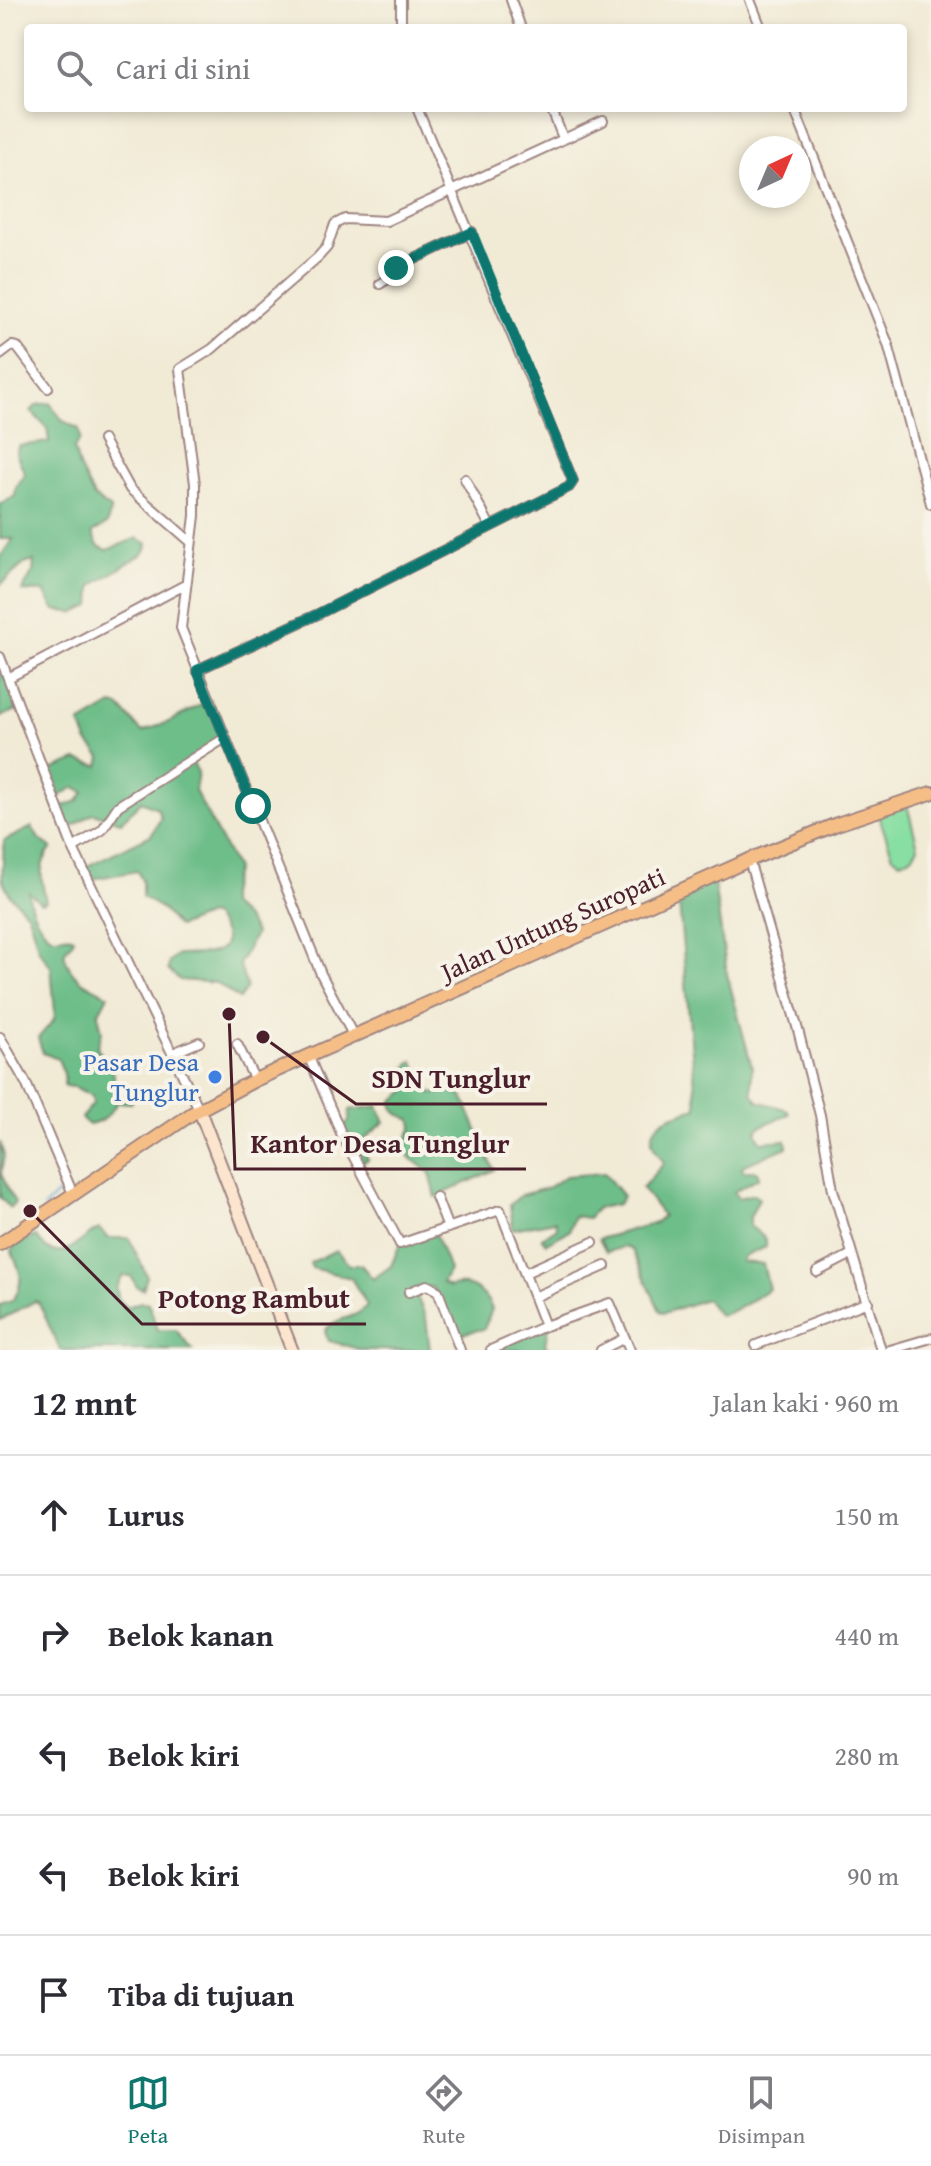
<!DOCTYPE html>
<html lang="id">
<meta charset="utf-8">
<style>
:root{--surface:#fff;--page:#f7f7f7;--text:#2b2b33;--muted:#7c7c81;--line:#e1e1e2;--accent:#0f766e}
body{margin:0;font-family:"Gentium Book Plus",serif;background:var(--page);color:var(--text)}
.compass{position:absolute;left:739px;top:136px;width:72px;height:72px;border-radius:50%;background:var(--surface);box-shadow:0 4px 12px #0003;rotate:44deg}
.stop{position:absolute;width:24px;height:24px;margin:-18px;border:6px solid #0f766e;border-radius:50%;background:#fff}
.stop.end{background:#0f766e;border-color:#fff;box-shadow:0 2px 8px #0008}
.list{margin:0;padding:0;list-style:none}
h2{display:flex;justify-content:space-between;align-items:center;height:104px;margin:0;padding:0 32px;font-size:34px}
h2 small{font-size:26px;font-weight:400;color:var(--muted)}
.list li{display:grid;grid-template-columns:52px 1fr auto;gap:24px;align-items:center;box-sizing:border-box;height:120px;padding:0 32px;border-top:2px solid var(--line)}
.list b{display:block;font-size:30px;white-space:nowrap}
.list em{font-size:26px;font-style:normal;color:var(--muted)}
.icon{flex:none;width:44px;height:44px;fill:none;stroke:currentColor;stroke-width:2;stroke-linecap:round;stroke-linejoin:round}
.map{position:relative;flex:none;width:931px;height:1350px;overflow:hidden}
.search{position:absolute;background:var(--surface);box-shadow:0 4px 12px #0003;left:24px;right:24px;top:24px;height:88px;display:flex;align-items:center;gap:20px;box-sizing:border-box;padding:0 28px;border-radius:8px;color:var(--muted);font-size:30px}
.sheet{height:704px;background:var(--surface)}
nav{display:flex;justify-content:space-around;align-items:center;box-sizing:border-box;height:112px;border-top:2px solid var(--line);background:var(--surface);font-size:22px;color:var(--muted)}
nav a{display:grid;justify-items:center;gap:4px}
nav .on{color:var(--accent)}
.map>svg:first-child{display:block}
.green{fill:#88dfa3;stroke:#697f67;stroke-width:2}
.forest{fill:#6ebe89;stroke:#5c6e5a;stroke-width:2}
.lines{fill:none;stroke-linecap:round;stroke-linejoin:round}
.stream{stroke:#63a4d6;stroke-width:2}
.street-casing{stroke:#9e8480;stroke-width:12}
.secondary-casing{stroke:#9e8480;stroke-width:15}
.primary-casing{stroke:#9e8480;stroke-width:16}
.street{stroke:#fff;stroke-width:8}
.secondary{stroke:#fbe5cf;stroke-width:11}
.primary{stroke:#f6be87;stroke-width:12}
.route{stroke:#0f766e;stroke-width:10}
.shop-dot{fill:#3f7fe0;stroke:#f7f3e8;stroke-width:3}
.labels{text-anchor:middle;stroke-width:8;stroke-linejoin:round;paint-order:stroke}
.street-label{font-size:26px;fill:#4a1f2b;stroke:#f7f3e8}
.shop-label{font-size:26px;fill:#366cbe;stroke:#f7f3e8;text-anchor:end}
.leader{fill:none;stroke:#4a1f2b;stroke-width:3}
.callout-dot{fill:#4a1f2b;stroke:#f7f3e8;stroke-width:3}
.callout-label{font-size:28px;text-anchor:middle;font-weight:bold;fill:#4a1f2b;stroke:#f7f3e8;stroke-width:8;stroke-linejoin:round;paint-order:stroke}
</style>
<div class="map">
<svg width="931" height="1350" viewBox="0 0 931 1350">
<rect width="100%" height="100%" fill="#f7f3e8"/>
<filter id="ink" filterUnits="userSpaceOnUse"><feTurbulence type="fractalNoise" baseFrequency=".0125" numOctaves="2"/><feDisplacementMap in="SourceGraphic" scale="16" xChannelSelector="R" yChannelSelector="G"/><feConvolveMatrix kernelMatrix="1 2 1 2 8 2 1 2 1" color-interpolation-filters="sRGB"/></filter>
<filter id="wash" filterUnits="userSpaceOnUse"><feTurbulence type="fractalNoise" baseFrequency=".006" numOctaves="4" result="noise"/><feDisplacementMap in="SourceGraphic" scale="32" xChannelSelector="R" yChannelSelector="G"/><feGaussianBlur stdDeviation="1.8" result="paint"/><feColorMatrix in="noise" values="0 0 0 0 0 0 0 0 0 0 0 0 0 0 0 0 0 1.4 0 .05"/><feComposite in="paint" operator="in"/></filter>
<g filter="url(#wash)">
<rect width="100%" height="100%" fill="#f1ead5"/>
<!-- green -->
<path class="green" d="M 906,801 L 918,847 L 912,857 L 900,861 L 893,856 L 877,811 Z"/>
<!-- forest -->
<path class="forest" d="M 50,403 L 63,421 L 79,429 L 80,440 L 74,448 L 79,467 L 94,497 L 111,509 L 107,524 L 92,533 L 98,546 L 107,550 L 137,538 L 148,544 L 144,553 L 92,586 L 91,606 L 75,613 L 55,610 L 44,592 L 22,591 L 33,572 L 34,561 L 24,564 L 0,585 L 0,557 L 13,539 L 0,539 L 0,504 L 15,496 L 16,487 L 25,474 L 16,453 L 19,446 L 49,442 L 47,428 L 31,411 L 37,405 Z
M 0,662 L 20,709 L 0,717 Z
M 210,700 L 225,738 L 192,762 L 198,772 L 195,791 L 236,869 C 218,921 238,897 255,934 L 239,964 L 247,988 L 239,999 L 217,983 L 180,980 L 168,970 L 169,962 L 178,955 C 202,953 246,959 214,917 L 208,915 L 178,927 L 161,908 L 142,897 L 142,880 L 137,871 L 92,879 L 83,868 L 151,835 L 161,818 L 157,808 L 141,801 L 121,822 L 93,813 L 65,831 L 61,807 L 78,801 L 84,792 L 75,787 L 53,800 L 44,773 L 77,760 L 99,766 L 101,757 L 87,741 L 80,724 L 112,705 L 120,707 L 142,732 L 169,722 Z
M 32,827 L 39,839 L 52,848 C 37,864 41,880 46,901 L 41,903 L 29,892 C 28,904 40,933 54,937 C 59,938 66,934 72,936 L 74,939 L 64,953 C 69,978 88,986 108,995 L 98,1014 L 102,1032 L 97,1047 L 114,1075 L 114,1091 L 133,1100 L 130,1103 L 118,1102 C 111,1112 103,1123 89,1125 L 81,1118 L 93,1104 L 92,1096 L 75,1087 L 64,1086 L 64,1074 L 58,1059 L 43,1053 L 38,1038 L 54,1020 L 55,1013 L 51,967 L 39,950 L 28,914 L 10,895 L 2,879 L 4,841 Z
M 713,876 L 727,974 L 752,1067 L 752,1093 L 758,1101 L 788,1110 L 789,1114 L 759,1127 L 756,1132 L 761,1142 L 786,1140 L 787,1147 L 742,1166 L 743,1171 L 757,1171 L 759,1177 L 734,1192 L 738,1198 L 754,1194 L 759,1198 L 750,1217 L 750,1226 L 766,1239 L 766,1247 L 743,1257 L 741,1262 L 763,1264 L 769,1289 C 752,1299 740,1310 719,1316 L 706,1299 L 664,1313 L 660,1311 L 632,1250 L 625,1247 L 606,1252 L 599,1239 L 656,1223 L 663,1216 L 642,1188 L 664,1163 C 661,1156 652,1148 652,1140 C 651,1118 682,1113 697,1108 L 678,892 Z
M 413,1061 L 432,1094 L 454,1091 L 463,1097 L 494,1170 L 436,1197 L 430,1173 L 409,1157 L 406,1141 L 413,1127 L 412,1120 L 398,1114 L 393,1107 L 393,1101 L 410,1088 L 403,1071 Z
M 378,1106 L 385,1122 L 360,1143 L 368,1159 L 357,1165 L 339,1129 L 349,1121 L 350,1110 Z
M 0,1142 L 4,1155 L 1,1174 L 15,1203 L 10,1208 L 0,1197 Z
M 604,1173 L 623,1196 L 618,1204 L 597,1208 L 588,1218 L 574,1216 L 569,1231 L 546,1243 L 542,1238 L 557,1228 L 555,1221 L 513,1229 L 510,1205 L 521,1195 L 547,1188 L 566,1176 Z
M 99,1229 L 108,1238 L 129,1238 L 147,1276 L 143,1289 L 137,1287 L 131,1276 L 123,1276 L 116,1288 L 119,1300 L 127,1307 L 141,1302 L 149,1303 L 157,1330 L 176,1330 L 193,1350 L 60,1350 L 39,1303 L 35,1301 L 0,1320 L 0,1305 L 12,1301 C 26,1282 20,1270 12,1251 L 15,1245 L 35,1236 C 41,1240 43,1247 49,1250 C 68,1259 86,1234 99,1229 Z
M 435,1234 L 449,1270 L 442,1283 L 450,1287 C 468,1280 485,1291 492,1309 L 484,1329 L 460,1334 L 432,1287 L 415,1292 L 426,1318 L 430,1350 L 362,1350 L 329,1341 L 325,1331 C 335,1316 357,1320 367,1305 L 351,1278 L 312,1268 L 310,1263 L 336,1250 L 349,1265 L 361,1265 L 373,1279 L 391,1266 L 400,1244 Z
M 549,1325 L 545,1344 L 549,1350 L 491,1350 Z"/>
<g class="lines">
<!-- stream -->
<path class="stream" d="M 44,1207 L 62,1189 L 63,1181"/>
</g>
</g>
<g filter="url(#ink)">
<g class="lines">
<defs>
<path id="street" d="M 401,0 L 401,28
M 511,0 L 521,28
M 750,0 L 761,28
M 551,108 L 563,138
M 794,108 L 888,344 L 931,504
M 380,284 L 391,277 L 396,268 L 472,232
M 0,355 L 12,346 L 17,347 L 48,388
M 103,440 L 130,489 L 191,542
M 465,479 L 490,526
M 0,657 L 73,848 L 199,1109
M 197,670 L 318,614 L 569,487 L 573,481 L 417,108
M 8,678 L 183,586
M 73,848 L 102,830 L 118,806 L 225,738
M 749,860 L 798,1030 L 820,1115 L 833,1190 L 881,1350
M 0,1037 L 26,1083 L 73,1194
M 354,1037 L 321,974 L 181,628 L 195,516 L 195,484 L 180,369 L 212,349 L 318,257 L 327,247 L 335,224 L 345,219 L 386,221 L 603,121
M 237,1044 L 255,1080
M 173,1053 L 199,1042
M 308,1055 L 341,1133 L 400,1244 L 500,1210 L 545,1326 L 610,1303 L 630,1350
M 436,1197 L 448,1228
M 817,1272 L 852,1254
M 525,1273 L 593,1242
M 409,1292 L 427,1285 L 438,1291 L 460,1350
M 534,1297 L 605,1266
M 756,1345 L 868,1302
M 491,1350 L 545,1326
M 601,1350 L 625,1338
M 890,1350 L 931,1338"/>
<path id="secondary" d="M 199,1109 L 292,1350"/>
<path id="primary" d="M 0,1244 L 193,1113 L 255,1080 L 749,860 L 837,824 L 931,793"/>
</defs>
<!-- street casing -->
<use href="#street" class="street-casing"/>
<!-- secondary casing -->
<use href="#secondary" class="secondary-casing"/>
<!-- primary casing -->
<use href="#primary" class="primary-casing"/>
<!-- street -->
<use href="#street" class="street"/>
<!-- secondary -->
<use href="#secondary" class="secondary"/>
<!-- primary -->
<use href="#primary" class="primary"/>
</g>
</g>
<g class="lines" filter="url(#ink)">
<!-- route -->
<path class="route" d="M 253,806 L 197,670 L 318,614 L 569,487 L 573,481 L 472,232 L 396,268"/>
</g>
<!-- markers -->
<circle class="shop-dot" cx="215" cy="1077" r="8"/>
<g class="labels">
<!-- street labels -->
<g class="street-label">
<text transform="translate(553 924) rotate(-24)" y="9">Jalan Untung Suropati</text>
</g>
<!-- shop labels -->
<g class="shop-label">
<text x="199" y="1071">Pasar Desa<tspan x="199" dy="30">Tunglur</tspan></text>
</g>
</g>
<!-- callouts -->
<path class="leader" d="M263 1037L356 1104H547M229 1014L235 1169H526M30 1211L142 1324H366"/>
<g class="callout-dot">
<circle cx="263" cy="1037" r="8"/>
<circle cx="229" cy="1014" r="8"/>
<circle cx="30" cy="1211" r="8"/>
</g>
<g class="callout-label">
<text x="451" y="1088">SDN Tunglur</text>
<text x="380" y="1153">Kantor Desa Tunglur</text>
<text x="254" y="1308">Potong Rambut</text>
</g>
</svg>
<svg class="compass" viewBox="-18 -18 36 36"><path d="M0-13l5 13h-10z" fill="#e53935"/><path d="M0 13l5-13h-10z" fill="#7c7c81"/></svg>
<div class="stop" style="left:253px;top:806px"></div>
<div class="stop end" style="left:396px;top:268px"></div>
<div class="search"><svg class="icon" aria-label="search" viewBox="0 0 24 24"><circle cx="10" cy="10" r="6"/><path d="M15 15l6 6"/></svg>Cari di sini</div>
</div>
<section class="sheet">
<h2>12 mnt<small>Jalan kaki · 960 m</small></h2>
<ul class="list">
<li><svg class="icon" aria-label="ahead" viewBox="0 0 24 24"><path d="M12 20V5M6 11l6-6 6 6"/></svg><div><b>Lurus</b></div><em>150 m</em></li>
<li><svg class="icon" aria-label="right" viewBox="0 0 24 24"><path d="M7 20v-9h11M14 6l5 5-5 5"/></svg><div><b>Belok kanan</b></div><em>440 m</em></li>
<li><svg class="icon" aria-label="left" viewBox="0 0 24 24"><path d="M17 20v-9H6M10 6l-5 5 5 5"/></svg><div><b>Belok kiri</b></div><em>280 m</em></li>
<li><svg class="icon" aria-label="left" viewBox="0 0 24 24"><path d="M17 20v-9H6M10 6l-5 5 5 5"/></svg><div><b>Belok kiri</b></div><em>90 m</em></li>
<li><svg class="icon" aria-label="arrive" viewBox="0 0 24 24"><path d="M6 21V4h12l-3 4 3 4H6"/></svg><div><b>Tiba di tujuan</b></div></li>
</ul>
</section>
<nav>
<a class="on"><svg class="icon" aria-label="map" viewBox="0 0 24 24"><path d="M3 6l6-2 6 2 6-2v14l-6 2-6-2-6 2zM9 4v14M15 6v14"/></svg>Peta</a>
<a><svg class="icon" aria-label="directions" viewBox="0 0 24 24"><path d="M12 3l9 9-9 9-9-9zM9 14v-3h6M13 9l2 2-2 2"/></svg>Rute</a>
<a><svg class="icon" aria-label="saved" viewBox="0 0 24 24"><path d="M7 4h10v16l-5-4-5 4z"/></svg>Disimpan</a>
</nav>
